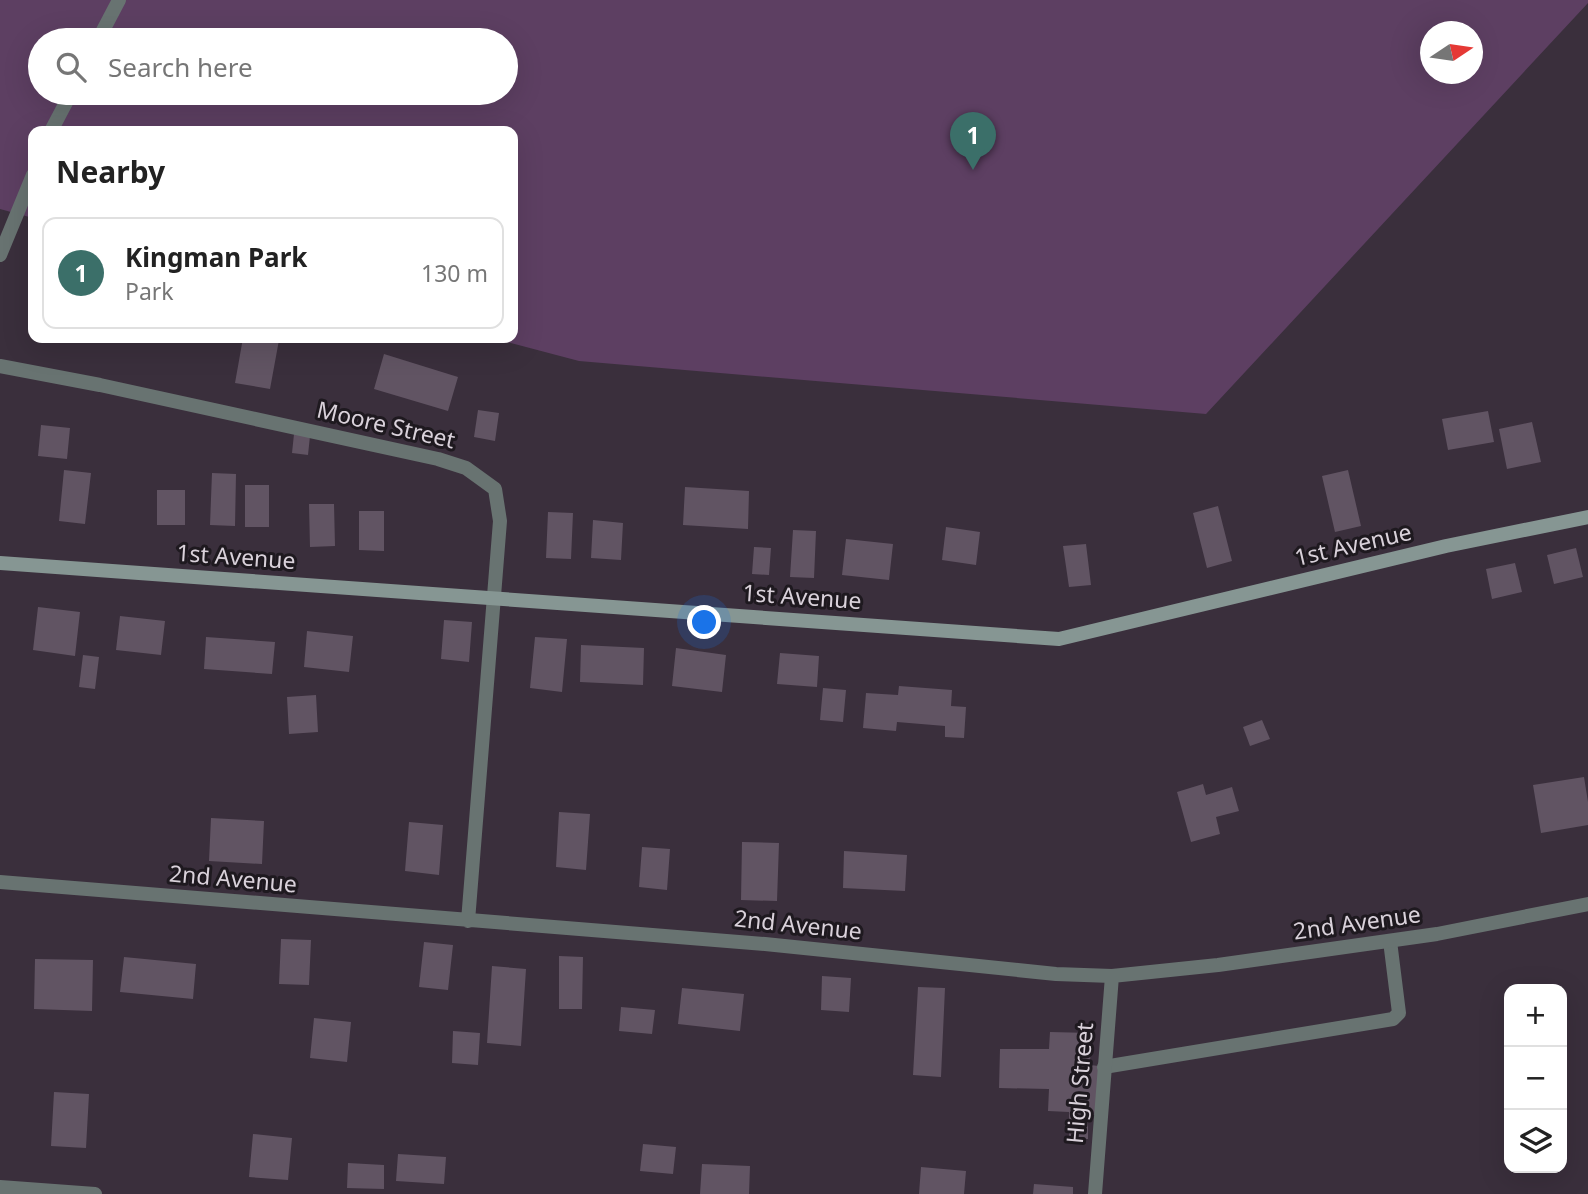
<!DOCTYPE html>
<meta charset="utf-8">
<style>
:root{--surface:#fff;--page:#f6f6f6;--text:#222;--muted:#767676;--line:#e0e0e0;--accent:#3b6f69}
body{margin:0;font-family:"Noto Sans",sans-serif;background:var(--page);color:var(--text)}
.controls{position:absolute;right:21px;bottom:21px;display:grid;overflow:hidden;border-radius:14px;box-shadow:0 7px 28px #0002}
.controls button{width:63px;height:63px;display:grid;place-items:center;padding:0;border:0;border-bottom:2px solid var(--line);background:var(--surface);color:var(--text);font:35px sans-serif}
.compass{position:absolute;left:1420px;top:21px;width:63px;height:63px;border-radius:50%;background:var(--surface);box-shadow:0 7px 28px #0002;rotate:77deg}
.you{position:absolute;left:705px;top:623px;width:24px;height:24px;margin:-18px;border:5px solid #fff;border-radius:50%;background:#1a73e8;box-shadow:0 0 0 10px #1a73e833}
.badge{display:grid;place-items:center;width:46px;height:46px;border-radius:50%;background:var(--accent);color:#fff;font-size:23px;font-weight:700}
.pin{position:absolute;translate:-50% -58px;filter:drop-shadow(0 2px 4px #0008)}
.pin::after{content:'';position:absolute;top:37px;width:24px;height:21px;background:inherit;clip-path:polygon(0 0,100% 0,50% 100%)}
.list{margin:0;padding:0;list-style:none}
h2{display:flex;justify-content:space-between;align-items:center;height:91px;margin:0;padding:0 28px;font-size:30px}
h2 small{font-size:23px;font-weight:400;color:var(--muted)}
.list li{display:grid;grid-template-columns:46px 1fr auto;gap:21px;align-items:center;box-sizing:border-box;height:112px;margin:0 14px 14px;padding:0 14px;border:2px solid var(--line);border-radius:14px}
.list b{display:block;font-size:26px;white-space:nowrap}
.list p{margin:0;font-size:23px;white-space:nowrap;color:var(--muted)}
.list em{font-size:23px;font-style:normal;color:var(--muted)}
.icon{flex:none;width:38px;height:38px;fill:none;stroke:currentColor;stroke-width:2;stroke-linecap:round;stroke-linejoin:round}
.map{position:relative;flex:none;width:1588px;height:1194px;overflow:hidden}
.search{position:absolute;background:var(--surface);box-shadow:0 7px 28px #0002;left:28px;top:28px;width:490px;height:77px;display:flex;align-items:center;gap:18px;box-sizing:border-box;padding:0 24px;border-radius:38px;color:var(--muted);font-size:26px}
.panel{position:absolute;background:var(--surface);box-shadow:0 7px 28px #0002;left:28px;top:126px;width:490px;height:217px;border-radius:14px}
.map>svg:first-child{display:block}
.green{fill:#5d3f62;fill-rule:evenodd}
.building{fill:#615463}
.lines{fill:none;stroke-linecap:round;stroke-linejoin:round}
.lane{stroke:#687371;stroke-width:14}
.street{stroke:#687371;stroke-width:14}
.secondary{stroke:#869693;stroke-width:14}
.labels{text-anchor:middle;stroke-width:6;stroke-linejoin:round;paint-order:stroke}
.street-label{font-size:23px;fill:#d9d1da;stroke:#1e191f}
</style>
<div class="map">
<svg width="1588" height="1194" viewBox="0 0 1588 1194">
<rect width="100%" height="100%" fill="#3a2f3c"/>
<!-- green -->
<path class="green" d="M 0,0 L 1588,0 L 1588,3 L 1206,414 L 579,361 L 492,338 L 513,338 L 513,131 L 33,131 L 33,218 L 0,209 ZM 1430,32 L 1472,32 L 1472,74 L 1430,74 ZM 40,40 L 506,40 L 506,93 L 40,93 Z"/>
<!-- building -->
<path class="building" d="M 243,338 L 279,340 L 270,389 L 235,383 Z
M 384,354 L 458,377 L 448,411 L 374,389 Z
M 478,410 L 499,413 L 495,441 L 474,437 Z
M 1488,411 L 1494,442 L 1448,450 L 1442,419 Z
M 1532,422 L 1541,462 L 1507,469 L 1499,429 Z
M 41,425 L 70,428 L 67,459 L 38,456 Z
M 294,434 L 310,436 L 308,455 L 292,453 Z
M 64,470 L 91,473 L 85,524 L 59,521 Z
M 1348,470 L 1361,526 L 1335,532 L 1322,476 Z
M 212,473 L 236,474 L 235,526 L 210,525 Z
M 245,485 L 269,485 L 269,527 L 245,527 Z
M 685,487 L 749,491 L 748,529 L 683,525 Z
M 157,490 L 185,490 L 185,525 L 157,525 Z
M 309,504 L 334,504 L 335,546 L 310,547 Z
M 1218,506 L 1232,561 L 1207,568 L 1193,513 Z
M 359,511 L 384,511 L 384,551 L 359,550 Z
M 548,512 L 573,513 L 571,559 L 546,558 Z
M 593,520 L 623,523 L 621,560 L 591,558 Z
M 946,527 L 980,532 L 976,565 L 942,560 Z
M 793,530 L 816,531 L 814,578 L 790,577 Z
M 846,539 L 893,544 L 889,580 L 842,575 Z
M 1086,544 L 1091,585 L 1069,587 L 1063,546 Z
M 754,547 L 771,548 L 769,575 L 752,574 Z
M 1576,548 L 1583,577 L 1554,584 L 1547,555 Z
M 1515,563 L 1522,592 L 1492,599 L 1486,569 Z
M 38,607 L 80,612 L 75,656 L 33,650 Z
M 120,616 L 165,621 L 161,655 L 116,650 Z
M 444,620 L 472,622 L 469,662 L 441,659 Z
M 307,631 L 353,636 L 349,672 L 304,667 Z
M 206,637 L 275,642 L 272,674 L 204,669 Z
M 535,637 L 567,639 L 562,692 L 530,688 Z
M 581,645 L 644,648 L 643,685 L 580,682 Z
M 676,648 L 726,655 L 722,692 L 672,686 Z
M 780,653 L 819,656 L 817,687 L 777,684 Z
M 83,655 L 99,657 L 95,689 L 79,687 Z
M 899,686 L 952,690 L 951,706 L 966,707 L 964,738 L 945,737 L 945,726 L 897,722 L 896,731 L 863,728 L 866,693 L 898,695 Z
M 823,688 L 846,690 L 843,722 L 820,720 Z
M 316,695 L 318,732 L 289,734 L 287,697 Z
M 1262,720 L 1270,739 L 1250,746 L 1243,727 Z
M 1584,777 L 1588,802 L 1588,825 L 1541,833 L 1533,785 Z
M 1203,784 L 1206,795 L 1232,787 L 1239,811 L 1216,817 L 1220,834 L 1191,842 L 1177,792 Z
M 559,812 L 590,814 L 586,870 L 556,867 Z
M 211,818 L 264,821 L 262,864 L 209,861 Z
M 409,822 L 443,825 L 439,875 L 405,871 Z
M 742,842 L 779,843 L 777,901 L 741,900 Z
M 642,847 L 670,849 L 667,890 L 639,887 Z
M 844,851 L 907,855 L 905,891 L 843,888 Z
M 281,939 L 311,940 L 309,985 L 279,984 Z
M 424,942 L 453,945 L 448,990 L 419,987 Z
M 559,956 L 583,957 L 582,1009 L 559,1009 Z
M 124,957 L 196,964 L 193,999 L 120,992 Z
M 35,959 L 93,960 L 92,1011 L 34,1009 Z
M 492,966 L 526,969 L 521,1046 L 487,1043 Z
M 822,976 L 851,978 L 849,1012 L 821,1010 Z
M 918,987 L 945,988 L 941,1077 L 913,1075 Z
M 682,988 L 744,994 L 740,1031 L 678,1024 Z
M 621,1007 L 655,1010 L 652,1034 L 619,1031 Z
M 314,1018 L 351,1022 L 347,1062 L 310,1058 Z
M 453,1031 L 480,1033 L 478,1065 L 452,1063 Z
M 1050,1032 L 1091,1033 L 1090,1065 L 1099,1066 L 1098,1115 L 1088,1115 L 1088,1139 L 1069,1139 L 1069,1112 L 1048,1111 L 1049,1089 L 999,1088 L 1000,1049 L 1049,1049 Z
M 54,1092 L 89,1094 L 86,1148 L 51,1146 Z
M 253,1134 L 292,1138 L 288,1180 L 249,1177 Z
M 643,1144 L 676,1147 L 673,1174 L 640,1171 Z
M 398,1154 L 446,1157 L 444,1184 L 396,1181 Z
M 348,1163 L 384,1165 L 384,1189 L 347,1188 Z
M 702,1164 L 750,1166 L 749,1194 L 700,1194 Z
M 921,1167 L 966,1171 L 964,1194 L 919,1194 Z
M 1034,1184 L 1073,1187 L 1073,1194 L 1033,1194 Z"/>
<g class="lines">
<!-- lane -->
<path class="lane" d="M 98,40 L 119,0
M 51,131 L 71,93
M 0,255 L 33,175
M 1104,1067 L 1393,1019 L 1399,1013 L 1390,941"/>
<!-- street -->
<path class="street" d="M 0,366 L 100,385 L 438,459 L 466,468 L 495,489 L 500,521 L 468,921
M 0,882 L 765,944 L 1056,974 L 1112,976 L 1218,965 L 1437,934 L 1588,904
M 0,1187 L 95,1194
M 1095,1194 L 1112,976"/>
<!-- secondary -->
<path class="secondary" d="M 0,563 L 1059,639 L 1446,546 L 1588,517"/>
</g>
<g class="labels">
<!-- street labels -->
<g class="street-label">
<text transform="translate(386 425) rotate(13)" y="8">Moore Street</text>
<text transform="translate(1353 545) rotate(-13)" y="8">1st Avenue</text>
<text transform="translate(236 557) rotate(4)" y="8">1st Avenue</text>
<text transform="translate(802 597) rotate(4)" y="8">1st Avenue</text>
<text transform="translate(233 879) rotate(5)" y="8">2nd Avenue</text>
<text transform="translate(1357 923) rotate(-8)" y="8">2nd Avenue</text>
<text transform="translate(798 925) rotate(6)" y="8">2nd Avenue</text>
<text transform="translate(1080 1083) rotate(-85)" y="8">High Street</text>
</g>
</g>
</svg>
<div class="controls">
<button>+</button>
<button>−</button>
<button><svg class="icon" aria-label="layers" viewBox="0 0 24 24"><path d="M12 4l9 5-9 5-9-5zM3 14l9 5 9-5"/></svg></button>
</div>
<svg class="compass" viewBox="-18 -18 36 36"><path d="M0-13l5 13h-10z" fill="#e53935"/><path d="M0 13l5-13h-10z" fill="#767676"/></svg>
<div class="you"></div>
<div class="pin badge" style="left:973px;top:170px">1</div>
<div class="search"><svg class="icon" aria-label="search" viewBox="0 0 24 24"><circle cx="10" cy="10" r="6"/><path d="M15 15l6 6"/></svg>Search here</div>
<section class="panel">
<h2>Nearby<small></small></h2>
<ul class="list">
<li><span class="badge">1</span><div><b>Kingman Park</b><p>Park</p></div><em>130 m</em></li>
</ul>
</section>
</div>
